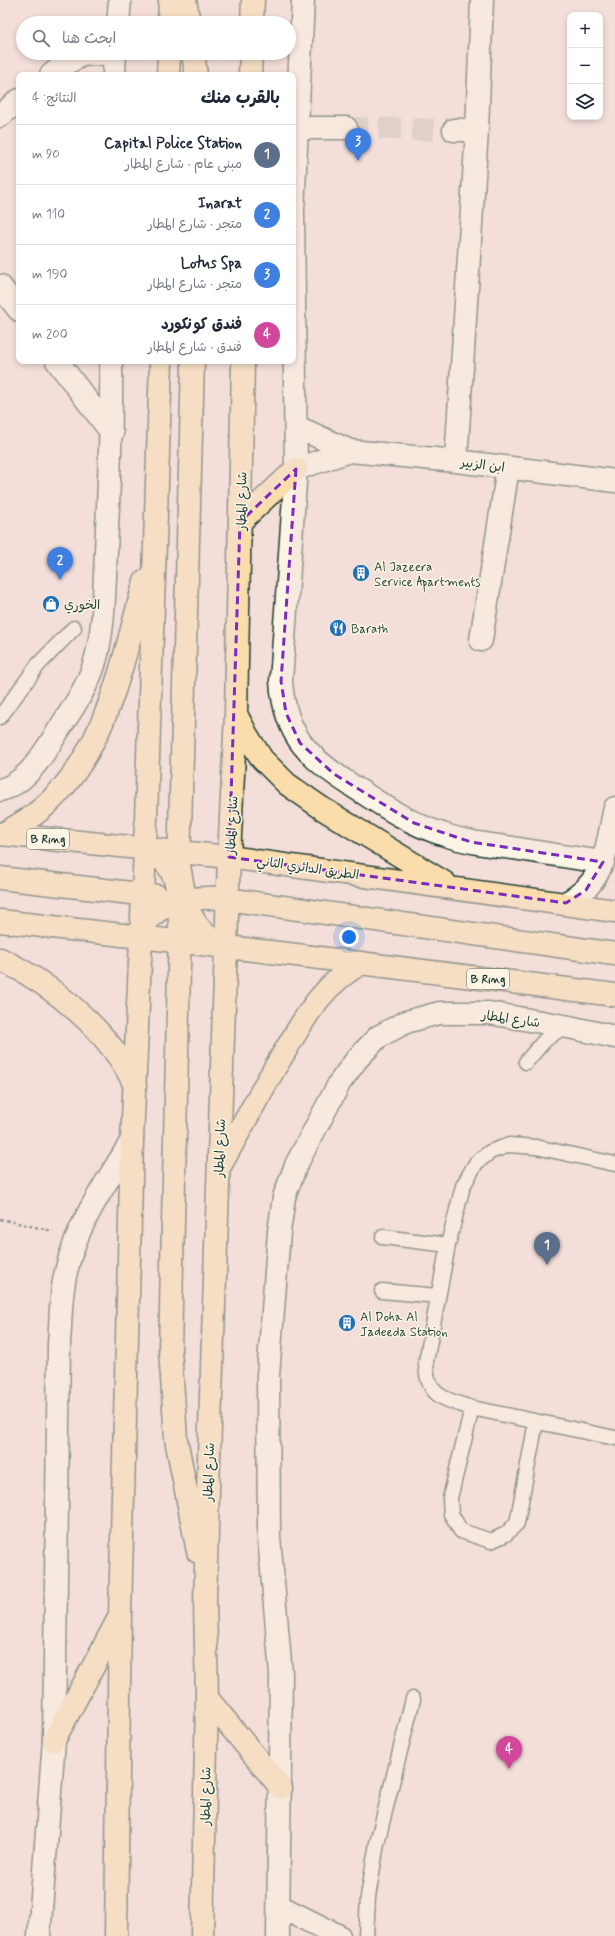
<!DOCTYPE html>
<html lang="ar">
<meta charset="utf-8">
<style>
:root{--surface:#fff;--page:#f2f2f3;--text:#1f2937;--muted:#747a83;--line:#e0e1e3;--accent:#1f6fb2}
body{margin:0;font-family:Mynerve,"Playpen Sans Arabic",sans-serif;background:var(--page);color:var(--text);direction:rtl}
.controls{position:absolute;right:12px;top:12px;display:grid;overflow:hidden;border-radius:8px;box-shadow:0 2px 6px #0003}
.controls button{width:36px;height:36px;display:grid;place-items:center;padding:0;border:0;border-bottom:1px solid var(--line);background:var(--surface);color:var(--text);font:20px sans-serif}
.you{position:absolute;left:349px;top:937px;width:14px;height:14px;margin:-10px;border:3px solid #fff;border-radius:50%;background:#1a73e8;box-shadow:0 0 0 6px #1a73e833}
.badge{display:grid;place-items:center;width:26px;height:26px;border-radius:50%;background:var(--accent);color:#fff;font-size:13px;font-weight:700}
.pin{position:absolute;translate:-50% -33px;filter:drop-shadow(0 1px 2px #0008)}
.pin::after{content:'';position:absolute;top:21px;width:14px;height:12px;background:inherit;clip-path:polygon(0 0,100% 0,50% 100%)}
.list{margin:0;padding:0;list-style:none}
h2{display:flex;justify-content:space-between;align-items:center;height:52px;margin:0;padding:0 16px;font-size:17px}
h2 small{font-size:13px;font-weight:400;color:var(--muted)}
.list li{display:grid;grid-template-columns:26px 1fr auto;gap:12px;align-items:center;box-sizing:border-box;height:60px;padding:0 16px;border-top:1px solid var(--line)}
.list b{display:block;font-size:15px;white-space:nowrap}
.list p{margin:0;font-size:13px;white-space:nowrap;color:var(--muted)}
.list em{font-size:13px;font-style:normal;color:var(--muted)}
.icon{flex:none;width:22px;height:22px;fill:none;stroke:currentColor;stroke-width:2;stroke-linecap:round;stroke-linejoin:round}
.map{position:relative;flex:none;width:615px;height:1936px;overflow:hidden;direction:ltr}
.search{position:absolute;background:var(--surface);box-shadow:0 2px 6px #0003;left:16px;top:16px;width:280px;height:44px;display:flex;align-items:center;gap:10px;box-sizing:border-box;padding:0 14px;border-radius:22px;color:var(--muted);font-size:15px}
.panel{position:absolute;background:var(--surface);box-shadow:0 2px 6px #0003;left:16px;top:72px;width:280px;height:292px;border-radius:8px;direction:rtl}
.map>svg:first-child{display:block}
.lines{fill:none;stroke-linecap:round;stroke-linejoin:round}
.street-tunnel{stroke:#c9beb8;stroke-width:22;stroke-dasharray:22 11;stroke-linecap:butt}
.lane-casing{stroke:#1f3d34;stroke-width:17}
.street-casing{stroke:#1f3d34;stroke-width:25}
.primary-casing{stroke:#1f3d34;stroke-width:25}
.path{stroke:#1f3d34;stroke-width:2.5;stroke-dasharray:3 3;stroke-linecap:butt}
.lane{stroke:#fcf5e5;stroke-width:14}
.street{stroke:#fcf5e5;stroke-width:22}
.primary{stroke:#fbddab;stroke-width:22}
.marked{fill:none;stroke:#7b2cbf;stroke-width:3;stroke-dasharray:8 5;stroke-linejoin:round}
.labels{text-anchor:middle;stroke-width:3;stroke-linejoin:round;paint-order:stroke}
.shield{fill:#fcf5e5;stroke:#617469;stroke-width:1}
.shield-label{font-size:12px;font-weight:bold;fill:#1f3d34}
.street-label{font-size:13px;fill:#1f3d34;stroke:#fcf5e5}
.poi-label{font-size:13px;fill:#1f3d34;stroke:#fcf5e5;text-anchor:start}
</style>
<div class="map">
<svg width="615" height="1936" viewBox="0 0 615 1936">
<rect width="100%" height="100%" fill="#f3ded9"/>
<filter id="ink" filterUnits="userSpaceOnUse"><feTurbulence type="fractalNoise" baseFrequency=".025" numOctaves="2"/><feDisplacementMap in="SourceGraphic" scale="8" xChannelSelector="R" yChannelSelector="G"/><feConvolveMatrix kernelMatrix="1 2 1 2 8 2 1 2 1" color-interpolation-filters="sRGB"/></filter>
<g filter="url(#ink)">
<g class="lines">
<!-- street-tunnel -->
<path class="street-tunnel" d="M 346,128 L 454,130"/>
<defs>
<path id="lane" d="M 0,717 L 38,665 L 74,628
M 526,1062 L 545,1040 L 564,1026
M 383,1237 L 448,1245
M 382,1291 L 438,1296
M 472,1408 C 444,1399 426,1397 426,1362 L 448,1245 L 463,1186 L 476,1163 L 490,1152 L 509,1145 L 536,1147 L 615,1164
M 536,1422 L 517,1523 L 506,1534 L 491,1541 L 461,1531 L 451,1514 L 450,1498 L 472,1408 L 615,1438
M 366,1936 L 368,1897 L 377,1843 L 413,1699"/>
<path id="street" d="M 118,23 L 120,0
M 51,75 L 64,65 L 82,55 L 115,53
M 114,75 L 115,53
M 0,116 L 19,100
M 298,128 L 346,128
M 454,130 L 477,130 L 456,461
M 477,130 L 482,0
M 293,210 L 303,0
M 293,215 L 296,469 L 281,681 C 285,737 309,758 354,787 C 382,805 410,824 442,834 C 465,842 489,845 513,848 C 543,853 573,858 603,862
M 0,286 L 19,310
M 57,361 L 112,433
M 297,427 L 350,451 L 456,461 L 615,481
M 296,469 L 350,451
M 481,640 L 508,468
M 0,790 C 25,784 40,759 53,739 C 67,716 86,691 94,665 C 105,629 104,589 106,551 C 109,488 112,425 111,361
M 566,903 C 606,882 606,848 615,808
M 279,1906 L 339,1936
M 39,1936 L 54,1740 L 59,1344 C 61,1319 60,1292 67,1268 C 78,1221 108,1181 132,1140
M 278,1936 L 281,1674 L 269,1537 L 268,1376 L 279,1232 L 284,1197 L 296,1165 L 340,1082 L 357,1059 L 378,1037 L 406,1022 L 439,1013 L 489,1013 L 564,1026 L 615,1037"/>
<path id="primary" d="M 185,0 L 189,23
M 169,23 L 170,0
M 252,23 L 253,0
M 193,53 L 196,75
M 168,75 L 169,53
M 250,75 L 251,53
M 193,361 L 179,865 C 185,900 187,929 223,945
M 240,522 L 296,469
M 236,714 L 248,737 L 262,759 L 287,784 L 323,809 L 445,883
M 0,834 L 229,857 L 615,911
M 3,834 C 15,827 28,820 39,811 C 107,756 122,661 145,581
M 145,849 C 180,863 179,894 180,927 L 170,1349 L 176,1439 L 198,1552
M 0,878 L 157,896
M 0,921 L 288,954 L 615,995
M 141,935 C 144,928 147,919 154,914 C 170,900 199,897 220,898 L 615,954
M 0,959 C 52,984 112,1033 135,1086
M 220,1166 C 241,1129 260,1092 282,1056 C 305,1018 321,985 362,963
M 207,1698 L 281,1788
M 54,1740 L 119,1618
M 116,1936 L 120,1615 L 132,1140 L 145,849 L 161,361
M 202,1936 L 207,1698 L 205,1601 L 209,1457 L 229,857 L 236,713 L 243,361"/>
</defs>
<!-- lane casing -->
<use href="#lane" class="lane-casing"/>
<!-- street casing -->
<use href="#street" class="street-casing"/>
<!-- primary casing -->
<use href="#primary" class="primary-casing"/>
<!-- path -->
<path class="path" d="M 0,1219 L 53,1231"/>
<!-- lane -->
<use href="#lane" class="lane"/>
<!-- street -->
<use href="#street" class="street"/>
<!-- primary -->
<use href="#primary" class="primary"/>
</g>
</g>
<!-- marked area -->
<path d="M0 0H615V1936H0ZM 296,469 L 281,681 L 286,713 L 300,743 L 334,774 L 414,823 L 471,842 L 603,862 L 586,890 L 566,903 L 229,857 L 240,522 Z" fill="#f3ded9" fill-opacity=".55" fill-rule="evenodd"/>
<path class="marked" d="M 296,469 L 281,681 L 286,713 L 300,743 L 334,774 L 414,823 L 471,842 L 603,862 L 586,890 L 566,903 L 229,857 L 240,522 Z"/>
<!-- icons -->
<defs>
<symbol id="building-disc" viewBox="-11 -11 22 22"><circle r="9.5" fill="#1f6fb2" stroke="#fcf5e5"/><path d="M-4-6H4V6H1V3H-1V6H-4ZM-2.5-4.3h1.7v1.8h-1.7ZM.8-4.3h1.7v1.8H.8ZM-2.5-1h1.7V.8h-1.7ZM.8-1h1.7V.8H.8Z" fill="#fff"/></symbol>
<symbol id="shop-disc" viewBox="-11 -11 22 22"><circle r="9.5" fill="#1f6fb2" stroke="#fcf5e5"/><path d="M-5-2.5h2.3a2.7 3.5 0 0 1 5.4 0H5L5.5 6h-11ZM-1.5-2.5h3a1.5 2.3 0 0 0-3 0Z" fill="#fff"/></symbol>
<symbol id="restaurant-disc" viewBox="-11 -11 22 22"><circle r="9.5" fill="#1f6fb2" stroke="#fcf5e5"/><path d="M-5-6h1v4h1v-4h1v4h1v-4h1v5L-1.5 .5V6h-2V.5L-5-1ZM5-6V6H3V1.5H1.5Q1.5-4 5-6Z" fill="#fff"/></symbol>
</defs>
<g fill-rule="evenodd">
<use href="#building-disc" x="351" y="563" width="20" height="20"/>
<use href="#shop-disc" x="41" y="594" width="20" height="20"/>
<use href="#restaurant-disc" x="328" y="618" width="20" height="20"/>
<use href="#building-disc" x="337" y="1313" width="20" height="20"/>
</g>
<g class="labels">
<!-- shield labels -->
<g class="shield">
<rect x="27" y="829" width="42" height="20" rx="3"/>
<rect x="467" y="969" width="42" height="20" rx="3"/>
</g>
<g class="shield-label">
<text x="48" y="843">B Ring</text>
<text x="488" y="983">B Ring</text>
</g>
<!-- street labels -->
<g class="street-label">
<text transform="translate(483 464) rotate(7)" y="5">ابن الزبير</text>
<text transform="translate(241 501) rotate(-89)" y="5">شارع المطار</text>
<text transform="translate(231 825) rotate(-87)" y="5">شارع المطار</text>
<text transform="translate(308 867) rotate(8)" y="5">الطريق الدائري الثاني</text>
<text transform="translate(511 1018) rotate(8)" y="5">شارع المطار</text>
<text transform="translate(219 1148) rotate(-88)" y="5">شارع المطار</text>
<text transform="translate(208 1472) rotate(-88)" y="5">شارع المطار</text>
<text transform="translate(205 1796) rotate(-89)" y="5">شارع المطار</text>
</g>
<!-- poi labels -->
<g class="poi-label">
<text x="374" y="571">Al Jazeera<tspan x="374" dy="15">Service Apartments</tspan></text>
<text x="64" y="609">الخوري</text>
<text x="351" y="633">Barath</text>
<text x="360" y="1321">Al Doha Al<tspan x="360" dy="15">Jadeeda Station</tspan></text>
</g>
</g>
</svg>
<div class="controls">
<button>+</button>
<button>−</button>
<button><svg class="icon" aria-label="layers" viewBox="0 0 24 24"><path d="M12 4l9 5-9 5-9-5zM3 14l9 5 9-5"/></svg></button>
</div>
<div class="you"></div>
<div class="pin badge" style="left:547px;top:1265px;background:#5c6f8a">1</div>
<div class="pin badge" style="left:60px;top:580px;background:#3f7fe0">2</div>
<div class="pin badge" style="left:358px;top:161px;background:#3f7fe0">3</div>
<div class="pin badge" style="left:509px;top:1769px;background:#d1479c">4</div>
<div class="search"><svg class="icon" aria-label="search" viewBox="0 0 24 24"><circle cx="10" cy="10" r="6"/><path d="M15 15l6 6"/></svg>ابحث هنا</div>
<section class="panel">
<h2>بالقرب منك<small>النتائج: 4</small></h2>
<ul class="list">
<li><span class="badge" style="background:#5c6f8a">1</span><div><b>Capital Police Station</b><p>مبنى عام · شارع المطار</p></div><em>90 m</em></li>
<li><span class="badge" style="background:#3f7fe0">2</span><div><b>Inarat</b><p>متجر · شارع المطار</p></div><em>110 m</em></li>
<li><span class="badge" style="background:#3f7fe0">3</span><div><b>Lotus Spa</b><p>متجر · شارع المطار</p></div><em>190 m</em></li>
<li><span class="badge" style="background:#d1479c">4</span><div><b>فندق كونكورد</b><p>فندق · شارع المطار</p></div><em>200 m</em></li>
</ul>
</section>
</div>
